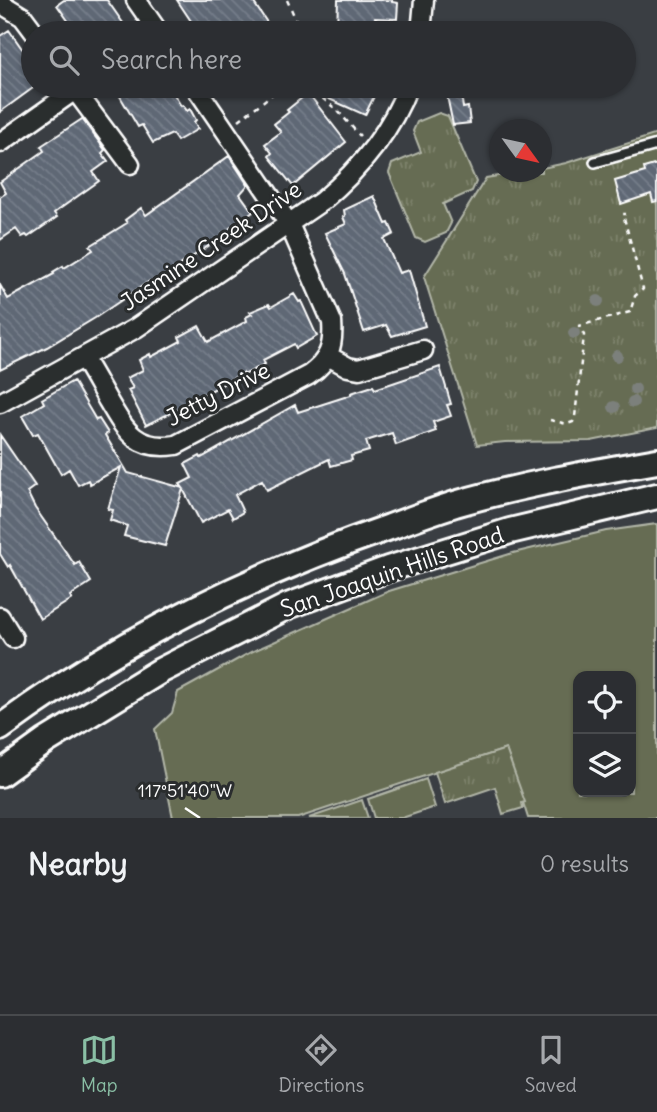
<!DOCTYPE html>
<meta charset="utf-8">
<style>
:root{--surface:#2c2e32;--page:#383a3e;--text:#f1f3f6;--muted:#a6a8ac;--line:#484a4d;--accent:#8abfa5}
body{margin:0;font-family:Delius,sans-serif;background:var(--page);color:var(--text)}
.controls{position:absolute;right:21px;bottom:21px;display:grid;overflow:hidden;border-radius:14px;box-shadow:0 2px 5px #0004}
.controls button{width:63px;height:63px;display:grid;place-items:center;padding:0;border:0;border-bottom:2px solid var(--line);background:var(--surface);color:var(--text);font:35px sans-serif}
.compass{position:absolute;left:489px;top:119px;width:63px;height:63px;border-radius:50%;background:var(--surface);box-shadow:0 2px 5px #0004;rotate:123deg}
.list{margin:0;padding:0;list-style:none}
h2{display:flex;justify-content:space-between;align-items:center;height:91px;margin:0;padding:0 28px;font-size:30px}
h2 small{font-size:23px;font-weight:400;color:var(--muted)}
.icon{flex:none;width:38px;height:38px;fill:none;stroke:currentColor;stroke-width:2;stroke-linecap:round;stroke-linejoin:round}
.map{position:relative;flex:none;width:657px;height:818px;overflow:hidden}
.search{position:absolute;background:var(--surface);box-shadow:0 2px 5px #0004;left:21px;right:21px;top:21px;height:77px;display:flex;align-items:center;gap:18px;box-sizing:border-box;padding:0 24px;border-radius:38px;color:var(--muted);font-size:26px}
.sheet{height:196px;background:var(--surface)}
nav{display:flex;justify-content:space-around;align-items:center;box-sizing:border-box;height:98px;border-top:2px solid var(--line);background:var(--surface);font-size:19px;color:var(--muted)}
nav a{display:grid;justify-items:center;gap:4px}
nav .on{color:var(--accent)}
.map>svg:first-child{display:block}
.grass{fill:#666c52;stroke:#b2b6a8;stroke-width:2;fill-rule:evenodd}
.park{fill:url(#park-tufts);stroke:#b2b6a8;stroke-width:2}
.building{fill:url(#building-back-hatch);stroke:#fff;stroke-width:2}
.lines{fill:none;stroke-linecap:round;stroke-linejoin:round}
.service-casing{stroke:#fff;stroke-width:14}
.minor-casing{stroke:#fff;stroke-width:23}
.secondary-casing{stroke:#fff;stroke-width:30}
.path{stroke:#fff;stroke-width:2.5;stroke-dasharray:5 5;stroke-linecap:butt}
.service{stroke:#2a2d2e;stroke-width:9}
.minor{stroke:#2a2d2e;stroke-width:18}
.secondary{stroke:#2a2d2e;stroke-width:24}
.tree{fill:#7c807b}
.ticks{fill:none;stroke:#fff;stroke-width:2.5}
.labels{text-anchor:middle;stroke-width:6;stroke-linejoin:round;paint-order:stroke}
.street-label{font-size:23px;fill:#fff;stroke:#2a2d2e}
.ticks-label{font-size:18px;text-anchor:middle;fill:#fff;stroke:#2a2d2e;stroke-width:6;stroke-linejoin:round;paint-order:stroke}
</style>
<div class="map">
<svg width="657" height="818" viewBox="0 0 657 818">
<defs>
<pattern id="park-tufts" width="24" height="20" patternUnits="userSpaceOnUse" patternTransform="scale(1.75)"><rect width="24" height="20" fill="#666c52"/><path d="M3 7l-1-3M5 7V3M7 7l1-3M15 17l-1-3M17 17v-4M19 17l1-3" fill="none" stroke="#7d826c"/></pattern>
<pattern id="building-back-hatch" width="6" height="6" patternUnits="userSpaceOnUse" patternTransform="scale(1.75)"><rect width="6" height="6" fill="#5e6775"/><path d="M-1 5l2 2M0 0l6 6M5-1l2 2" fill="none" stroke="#767e8a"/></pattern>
</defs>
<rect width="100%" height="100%" fill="#3a3e43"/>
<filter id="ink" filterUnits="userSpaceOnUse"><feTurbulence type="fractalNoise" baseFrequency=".0143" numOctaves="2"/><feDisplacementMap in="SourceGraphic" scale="14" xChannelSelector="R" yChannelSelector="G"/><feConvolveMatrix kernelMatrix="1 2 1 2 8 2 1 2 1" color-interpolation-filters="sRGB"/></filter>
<g filter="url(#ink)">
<!-- grass -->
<path class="grass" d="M 657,524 L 657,818 L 528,818 L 506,749 L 298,818 L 173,818 L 155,729 L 172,713 L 178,692 L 251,652 L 389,591 L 513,553 L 606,531 ZM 578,676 L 631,676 L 631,792 L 578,792 Z
M 426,779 L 435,807 L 402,818 L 374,818 L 368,799 Z
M 362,800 L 368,818 L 309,818 Z"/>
<!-- park -->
<path class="park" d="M 439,113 L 448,116 L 476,182 L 472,191 L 443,204 L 451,223 L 446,233 L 425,242 L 416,238 L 389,173 L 392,164 L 421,152 L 413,131 L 417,122 Z
M 657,134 L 657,428 L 591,441 L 505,442 L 477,445 L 424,277 L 486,178 L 522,172 L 542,172 L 542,168 L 566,163 Z
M 506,749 L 525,802 L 522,803 L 523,808 L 503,814 L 495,787 L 445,804 L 435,772 Z"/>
<!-- building -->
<path class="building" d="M 64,0 L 107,0 L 130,33 L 72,33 L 66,24 L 69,22 L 57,5 Z
M 177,0 L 252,0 L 274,33 L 199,33 Z
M 338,0 L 392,0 L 392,2 L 398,3 L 397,19 L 375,18 L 374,25 L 372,25 L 370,31 L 337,29 Z
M 9,30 L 23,50 L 27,47 L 33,56 L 33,88 L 0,112 L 0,36 Z
M 114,86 L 169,86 L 181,106 L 183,105 L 187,111 L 190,109 L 196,120 L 194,122 L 198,129 L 177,141 L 172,134 L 153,143 L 142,125 L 138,127 Z
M 300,86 L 379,86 L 365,115 Z
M 445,86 L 460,86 L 463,108 L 468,107 L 470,123 L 453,125 Z
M 308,93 L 346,142 L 293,186 L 269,156 L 272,153 L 265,144 L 281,132 L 274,124 L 289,112 L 287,110 Z
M 82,119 L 105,150 L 102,153 L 108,161 L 93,172 L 99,181 L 54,213 L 57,217 L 28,237 L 26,235 L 22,237 L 16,229 L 0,240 L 0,197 L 6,193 L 0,182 L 44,151 L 41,146 Z
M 229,156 L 248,185 L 240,194 L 253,212 L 230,228 L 232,230 L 152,284 L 150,281 L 95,318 L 47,347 L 0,370 L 0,285 L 8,299 L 54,274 L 53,272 L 63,266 L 64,268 L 93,250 L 90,246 L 127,223 L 125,220 L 141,208 L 146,215 Z
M 657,164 L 657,201 L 653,202 L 651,194 L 621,204 L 615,181 L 645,172 L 644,168 Z
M 374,196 L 386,224 L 389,223 L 394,234 L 384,239 L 399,273 L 409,270 L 425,326 L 392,336 L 386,325 L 364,332 L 345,274 L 325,233 L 346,224 L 343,217 L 345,216 L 344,210 Z
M 294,294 L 299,302 L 301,301 L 317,336 L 296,348 L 294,344 L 263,360 L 265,364 L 244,375 L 243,373 L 192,401 L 193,402 L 146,425 L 128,390 L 133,388 L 127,378 L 143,370 L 139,360 L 150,354 L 151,357 L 181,341 L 179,337 L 199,326 L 208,342 L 247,321 L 246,317 L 252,314 L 250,312 L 269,304 L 271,307 Z
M 440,367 L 451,404 L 447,405 L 451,416 L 433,422 L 436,431 L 396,445 L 392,433 L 366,441 L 369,451 L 351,456 L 352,460 L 331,466 L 329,459 L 267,490 L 262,480 L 235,495 L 243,512 L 233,518 L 228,509 L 201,523 L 183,489 L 165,546 L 124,536 L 127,526 L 110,520 L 113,510 L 108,509 L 121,467 L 90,484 L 88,480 L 78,485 L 69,469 L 61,474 L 38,433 L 33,435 L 22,416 L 44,403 L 42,399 L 73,381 L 96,420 L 99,419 L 108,433 L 105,435 L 128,473 L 183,488 L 180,484 L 192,478 L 185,464 L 200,456 L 201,458 L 295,405 L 298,412 L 351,395 L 351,393 L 373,386 L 375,389 Z
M 0,435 L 35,486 L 27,492 L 35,508 L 75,565 L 79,562 L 91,582 L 70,596 L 72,599 L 40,619 L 10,565 L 8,567 L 0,554 Z"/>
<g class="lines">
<defs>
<path id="service" d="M 595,162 L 657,145"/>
<path id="minor" d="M 136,0 L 159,33
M 0,3 L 23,17 L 35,33
M 421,33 L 424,0
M 72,86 L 130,164
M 0,143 L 75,90
M 328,356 L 348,367 L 359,369 L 423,350
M 83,358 C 92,372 100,387 108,401 C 126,432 137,451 176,445 L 309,375 C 329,361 334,346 332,322 L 289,224 L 195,86
M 0,403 L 136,328 L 322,201 C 360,169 391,132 408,86
M 0,617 L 13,638"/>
<path id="secondary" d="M 0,728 C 118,641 251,575 390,527 C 411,519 433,511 455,504 C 521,485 589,473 657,461
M 0,774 L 46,741 L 160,671 L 288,606 L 388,569 L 510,531 L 657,496"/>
</defs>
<!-- service casing -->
<use href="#service" class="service-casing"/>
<!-- minor casing -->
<use href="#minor" class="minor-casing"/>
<!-- secondary casing -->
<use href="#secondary" class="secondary-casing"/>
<!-- path -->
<path class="path" d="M 287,0 L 302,33
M 307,86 L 337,110 L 360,136
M 239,120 L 283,86
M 550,420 L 567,424 L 573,422 L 575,417 L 584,335 L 579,326 L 630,312 L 635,296 L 643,289 L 623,214 L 626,214"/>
<!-- service -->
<use href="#service" class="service"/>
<!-- minor -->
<use href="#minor" class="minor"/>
<!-- secondary -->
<use href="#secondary" class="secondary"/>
</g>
<!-- trees -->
<g class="tree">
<circle cx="598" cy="301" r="6"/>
<circle cx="574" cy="333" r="6"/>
<circle cx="617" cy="356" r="6"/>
<circle cx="635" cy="389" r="6"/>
<circle cx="633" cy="402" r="6"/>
<circle cx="614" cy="407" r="6"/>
</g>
</g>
<!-- ticks -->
<path class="ticks" d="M 185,808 L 200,818"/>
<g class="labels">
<!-- street labels -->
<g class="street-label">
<text transform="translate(211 246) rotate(-34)" y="8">Jasmine Creek Drive</text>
<text transform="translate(218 394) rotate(-27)" y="8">Jetty Drive</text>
<text transform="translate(392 572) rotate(-19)" y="8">San Joaquin Hills Road</text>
</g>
</g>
<g class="ticks-label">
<text x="185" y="797">117°51'40"W</text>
</g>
</svg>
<div class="controls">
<button><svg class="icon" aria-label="locate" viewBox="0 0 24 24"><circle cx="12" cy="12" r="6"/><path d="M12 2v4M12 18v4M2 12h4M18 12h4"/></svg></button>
<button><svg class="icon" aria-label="layers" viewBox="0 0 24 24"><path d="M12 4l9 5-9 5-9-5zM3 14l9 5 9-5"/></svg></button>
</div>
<svg class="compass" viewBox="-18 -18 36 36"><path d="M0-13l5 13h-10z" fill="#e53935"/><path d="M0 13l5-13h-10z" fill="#a6a8ac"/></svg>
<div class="search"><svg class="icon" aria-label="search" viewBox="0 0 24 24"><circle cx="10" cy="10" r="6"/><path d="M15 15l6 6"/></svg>Search here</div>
</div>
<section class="sheet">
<h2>Nearby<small>0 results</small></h2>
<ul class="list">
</ul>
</section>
<nav>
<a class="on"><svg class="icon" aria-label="map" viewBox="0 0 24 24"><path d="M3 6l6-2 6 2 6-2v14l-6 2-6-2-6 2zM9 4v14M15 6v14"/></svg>Map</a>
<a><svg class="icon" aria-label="directions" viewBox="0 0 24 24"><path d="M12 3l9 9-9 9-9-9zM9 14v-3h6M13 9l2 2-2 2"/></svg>Directions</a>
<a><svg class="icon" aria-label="saved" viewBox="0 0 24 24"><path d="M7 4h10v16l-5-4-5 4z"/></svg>Saved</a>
</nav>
